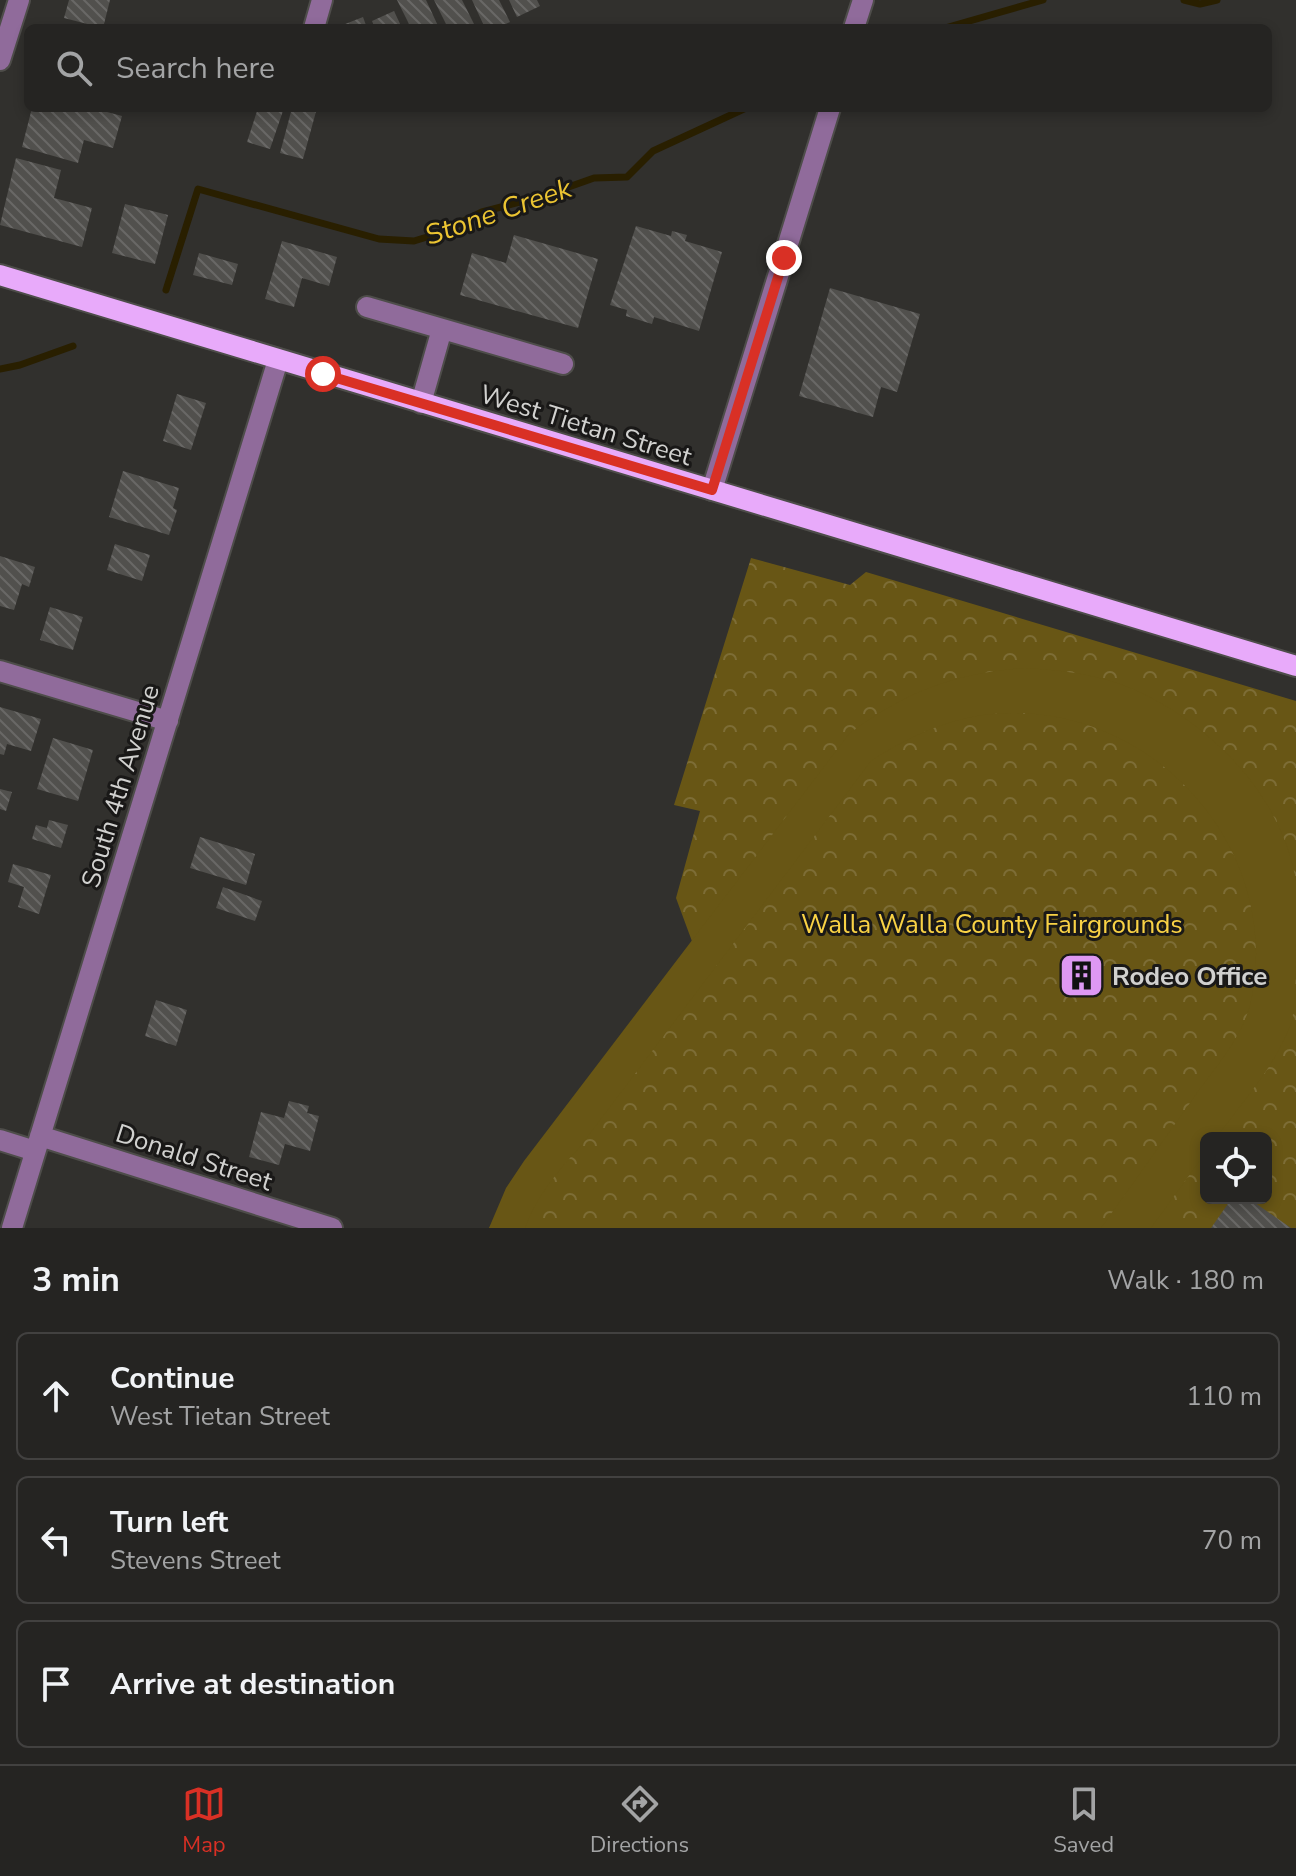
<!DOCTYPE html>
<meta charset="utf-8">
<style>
:root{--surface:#252422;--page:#31302f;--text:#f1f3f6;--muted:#a3a4a5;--line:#424140;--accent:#d93025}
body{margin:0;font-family:"Nunito Sans",sans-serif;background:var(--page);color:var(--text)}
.controls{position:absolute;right:24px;bottom:24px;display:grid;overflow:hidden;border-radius:12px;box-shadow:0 4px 12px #0003}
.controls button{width:72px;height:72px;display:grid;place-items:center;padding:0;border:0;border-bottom:2px solid var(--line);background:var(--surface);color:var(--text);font:40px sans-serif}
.stop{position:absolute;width:24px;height:24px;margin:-18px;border:6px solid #d93025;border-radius:50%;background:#fff}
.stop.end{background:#d93025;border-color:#fff;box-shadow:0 2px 8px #0008}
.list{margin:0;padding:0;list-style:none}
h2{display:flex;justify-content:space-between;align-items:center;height:104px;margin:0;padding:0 32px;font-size:34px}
h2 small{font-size:26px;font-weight:400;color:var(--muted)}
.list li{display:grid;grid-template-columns:52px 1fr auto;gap:24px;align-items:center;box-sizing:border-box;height:128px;margin:0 16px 16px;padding:0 16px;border:2px solid var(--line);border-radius:12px}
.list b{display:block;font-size:30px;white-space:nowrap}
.list p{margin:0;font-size:26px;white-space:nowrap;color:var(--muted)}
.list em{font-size:26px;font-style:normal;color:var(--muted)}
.icon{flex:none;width:44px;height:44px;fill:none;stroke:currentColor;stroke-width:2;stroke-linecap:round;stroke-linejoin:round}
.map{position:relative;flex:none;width:1296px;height:1228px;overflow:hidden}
.search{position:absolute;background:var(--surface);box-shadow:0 4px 12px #0003;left:24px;right:24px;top:24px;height:88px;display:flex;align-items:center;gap:20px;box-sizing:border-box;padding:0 28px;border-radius:12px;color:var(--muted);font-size:30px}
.sheet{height:536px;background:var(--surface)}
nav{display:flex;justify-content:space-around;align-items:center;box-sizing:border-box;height:112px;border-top:2px solid var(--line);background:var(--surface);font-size:22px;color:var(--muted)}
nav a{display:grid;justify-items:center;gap:4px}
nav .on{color:var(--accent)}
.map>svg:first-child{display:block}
.park{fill:url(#park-crowns);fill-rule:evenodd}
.garden{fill:#685615}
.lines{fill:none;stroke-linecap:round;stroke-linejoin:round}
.stream{stroke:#291f00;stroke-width:7}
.building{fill:url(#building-back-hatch)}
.minor-casing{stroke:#4e4d4a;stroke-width:24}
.major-casing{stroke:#4e4d4a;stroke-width:24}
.minor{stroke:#906b9b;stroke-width:20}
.major{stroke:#e8aafa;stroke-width:20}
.route{stroke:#d93025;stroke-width:10}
.labels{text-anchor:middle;stroke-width:6;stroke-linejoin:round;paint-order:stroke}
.street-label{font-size:26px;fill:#d1d1cf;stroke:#191817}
.park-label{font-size:26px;fill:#f9d245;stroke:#191817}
.poi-label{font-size:26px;font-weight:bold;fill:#d1d1cf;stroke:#191817;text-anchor:start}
.water-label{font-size:28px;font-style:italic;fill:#ebc432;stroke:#191817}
</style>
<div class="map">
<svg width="1296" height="1228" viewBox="0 0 1296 1228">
<defs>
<pattern id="park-crowns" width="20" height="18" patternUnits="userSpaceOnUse" patternTransform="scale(2)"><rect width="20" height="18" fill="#685615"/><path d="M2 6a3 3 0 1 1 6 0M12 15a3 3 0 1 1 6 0" fill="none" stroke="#7d6d36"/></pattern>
<pattern id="building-back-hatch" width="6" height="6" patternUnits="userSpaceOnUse" patternTransform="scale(2)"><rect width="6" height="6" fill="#51504d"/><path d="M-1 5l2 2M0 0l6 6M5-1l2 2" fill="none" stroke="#696866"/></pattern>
</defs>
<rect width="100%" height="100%" fill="#31302d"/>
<!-- park -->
<path class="park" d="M 751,558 L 850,585 L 866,572 L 1296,701 L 1296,1228 L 489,1228 L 693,944 L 676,898 L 700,811 L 674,805 ZM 1206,1138 L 1266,1138 L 1266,1198 L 1206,1198 Z"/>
<!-- garden -->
<path class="garden" d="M 1025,668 C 1057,670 1089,673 1120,684 C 1203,715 1281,791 1296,881 C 1296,900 1296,922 1296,942 C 1296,968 1296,996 1292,1021 C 1277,1064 1243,1101 1216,1138 L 1206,1138 L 1206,1152 L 1151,1228 L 1101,1228 C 1132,1185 1162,1142 1192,1100 C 1215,1067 1245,1036 1252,996 C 1280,850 1159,712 1012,713 C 960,713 914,733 871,761 L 579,1148 C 557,1172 536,1197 525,1228 L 489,1228 L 506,1188 L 524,1161 L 849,734 C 905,692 954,673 1025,668 Z"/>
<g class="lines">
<!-- stream -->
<path class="stream" d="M 1184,0 L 1200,4 L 1217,0
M 945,28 L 1043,0
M 166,290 L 198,189 L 379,239 L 414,241 L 440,233 L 482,212 L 546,195 L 594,178 L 627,177 L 653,151 L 746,108
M 0,369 L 20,365 L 73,346"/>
</g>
<!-- building -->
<path class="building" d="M 69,0 L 110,0 L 103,28 L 64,18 Z
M 397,0 L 426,0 L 439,28 L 411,28 Z
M 434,0 L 462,0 L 476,28 L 448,28 Z
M 472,0 L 499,0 L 510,22 L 497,28 L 485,28 Z
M 509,0 L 537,0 L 540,6 L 517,17 Z
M 394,11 L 402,28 L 375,28 L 372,21 Z
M 363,17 L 367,28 L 335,28 Z
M 32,108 L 92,108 L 122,116 L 113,148 L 84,140 L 78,163 L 22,147 Z
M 258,108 L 284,108 L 270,149 L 247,142 Z
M 292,108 L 317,108 L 303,159 L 280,153 Z
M 16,158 L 61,170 L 54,198 L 92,208 L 82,247 L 0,225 Z
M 125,204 L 168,215 L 155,264 L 112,253 Z
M 636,226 L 671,236 L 672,231 L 687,235 L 685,241 L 722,252 L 699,331 L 654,317 L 652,324 L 626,316 L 627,310 L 610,305 Z
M 514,235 L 598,259 L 578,328 L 460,295 L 472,253 L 506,263 Z
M 282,241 L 337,257 L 329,286 L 302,278 L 294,307 L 265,299 Z
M 199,253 L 238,264 L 232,285 L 193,275 Z
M 830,288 L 920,314 L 897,392 L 881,387 L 873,417 L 799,396 Z
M 177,394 L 206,403 L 191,450 L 163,441 Z
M 123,471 L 179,488 L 173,508 L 177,510 L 169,535 L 109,517 Z
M 115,544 L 150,555 L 142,581 L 107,570 Z
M 0,556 L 35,567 L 29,587 L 22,584 L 14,610 L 0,606 Z
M 50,607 L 83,617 L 73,650 L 40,640 Z
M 0,707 L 41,719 L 31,751 L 7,744 L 4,755 L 0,754 Z
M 53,738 L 93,750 L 78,801 L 37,789 Z
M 0,789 L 12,792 L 6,811 L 0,809 Z
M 49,820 L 68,825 L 61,848 L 32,839 L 36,825 L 47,828 Z
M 200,837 L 255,854 L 246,885 L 190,868 Z
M 13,864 L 51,875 L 39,914 L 18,907 L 24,887 L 8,882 Z
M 223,887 L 262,901 L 255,921 L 216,908 Z
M 1089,963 L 1095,981 L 1074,989 L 1068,972 Z
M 156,1000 L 187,1010 L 176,1046 L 145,1036 Z
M 289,1101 L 309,1106 L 307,1113 L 319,1116 L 310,1151 L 285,1144 L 279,1165 L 249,1157 L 261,1112 L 284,1118 Z
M 1232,1198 L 1248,1198 L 1291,1228 L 1211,1228 Z"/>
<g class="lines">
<defs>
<path id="minor" d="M 314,28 L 322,0
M 854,28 L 863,0
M 0,60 L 19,0
M 367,307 L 563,364
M 421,403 L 442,329
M 712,490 L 830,108
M 0,671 L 168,721
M 40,1136 L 332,1228
M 0,1140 L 35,1151
M 12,1228 L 278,360"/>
<path id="major" d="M 0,275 L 1296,666"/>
</defs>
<!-- minor casing -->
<use href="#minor" class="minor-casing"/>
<!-- major casing -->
<use href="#major" class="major-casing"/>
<!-- minor -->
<use href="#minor" class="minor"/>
<!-- major -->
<use href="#major" class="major"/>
</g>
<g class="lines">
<!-- route -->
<path class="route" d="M 323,374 L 712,490 L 784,258"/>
</g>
<!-- icons -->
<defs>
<symbol id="building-square" viewBox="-11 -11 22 22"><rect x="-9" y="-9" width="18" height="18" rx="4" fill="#de98f3" stroke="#191817"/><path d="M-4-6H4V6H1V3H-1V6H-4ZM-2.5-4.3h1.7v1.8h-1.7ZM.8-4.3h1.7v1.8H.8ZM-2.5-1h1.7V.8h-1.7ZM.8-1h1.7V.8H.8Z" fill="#111"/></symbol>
</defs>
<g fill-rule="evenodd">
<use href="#building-square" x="1056" y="950" width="51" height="51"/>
</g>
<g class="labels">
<!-- street labels -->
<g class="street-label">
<text transform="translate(586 425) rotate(17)" y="9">West Tietan Street</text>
<text transform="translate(120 786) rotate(-73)" y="9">South 4th Avenue</text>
<text transform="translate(194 1157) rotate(18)" y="9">Donald Street</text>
</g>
<!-- park labels -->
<g class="park-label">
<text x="992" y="933">Walla Walla County Fairgrounds</text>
</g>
<!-- poi labels -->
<g class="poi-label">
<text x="1112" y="985">Rodeo Office</text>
</g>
<!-- water labels -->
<g class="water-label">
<text transform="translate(498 211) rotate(-19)" y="10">Stone Creek</text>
</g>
</g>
</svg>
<div class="controls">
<button><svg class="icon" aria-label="locate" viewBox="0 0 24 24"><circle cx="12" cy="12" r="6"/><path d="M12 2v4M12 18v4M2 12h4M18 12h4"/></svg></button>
</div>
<div class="stop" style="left:323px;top:374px"></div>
<div class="stop end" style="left:784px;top:258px"></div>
<div class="search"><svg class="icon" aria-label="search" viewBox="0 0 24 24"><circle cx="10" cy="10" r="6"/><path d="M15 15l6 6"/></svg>Search here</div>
</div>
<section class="sheet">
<h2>3 min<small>Walk · 180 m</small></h2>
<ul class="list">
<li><svg class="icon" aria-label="ahead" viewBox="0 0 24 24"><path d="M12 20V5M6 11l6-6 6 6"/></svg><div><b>Continue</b><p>West Tietan Street</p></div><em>110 m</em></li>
<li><svg class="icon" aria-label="left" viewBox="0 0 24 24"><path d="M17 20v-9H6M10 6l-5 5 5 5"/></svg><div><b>Turn left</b><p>Stevens Street</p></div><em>70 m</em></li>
<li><svg class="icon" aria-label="arrive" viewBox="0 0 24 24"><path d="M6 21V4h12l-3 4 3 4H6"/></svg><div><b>Arrive at destination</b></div></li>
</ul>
</section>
<nav>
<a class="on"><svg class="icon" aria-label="map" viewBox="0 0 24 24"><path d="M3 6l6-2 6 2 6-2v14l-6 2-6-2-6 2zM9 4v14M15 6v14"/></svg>Map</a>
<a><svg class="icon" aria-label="directions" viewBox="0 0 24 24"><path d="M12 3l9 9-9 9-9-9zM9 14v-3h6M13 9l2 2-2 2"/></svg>Directions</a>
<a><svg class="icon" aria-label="saved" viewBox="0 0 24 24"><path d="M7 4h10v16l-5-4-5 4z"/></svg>Saved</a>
</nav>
